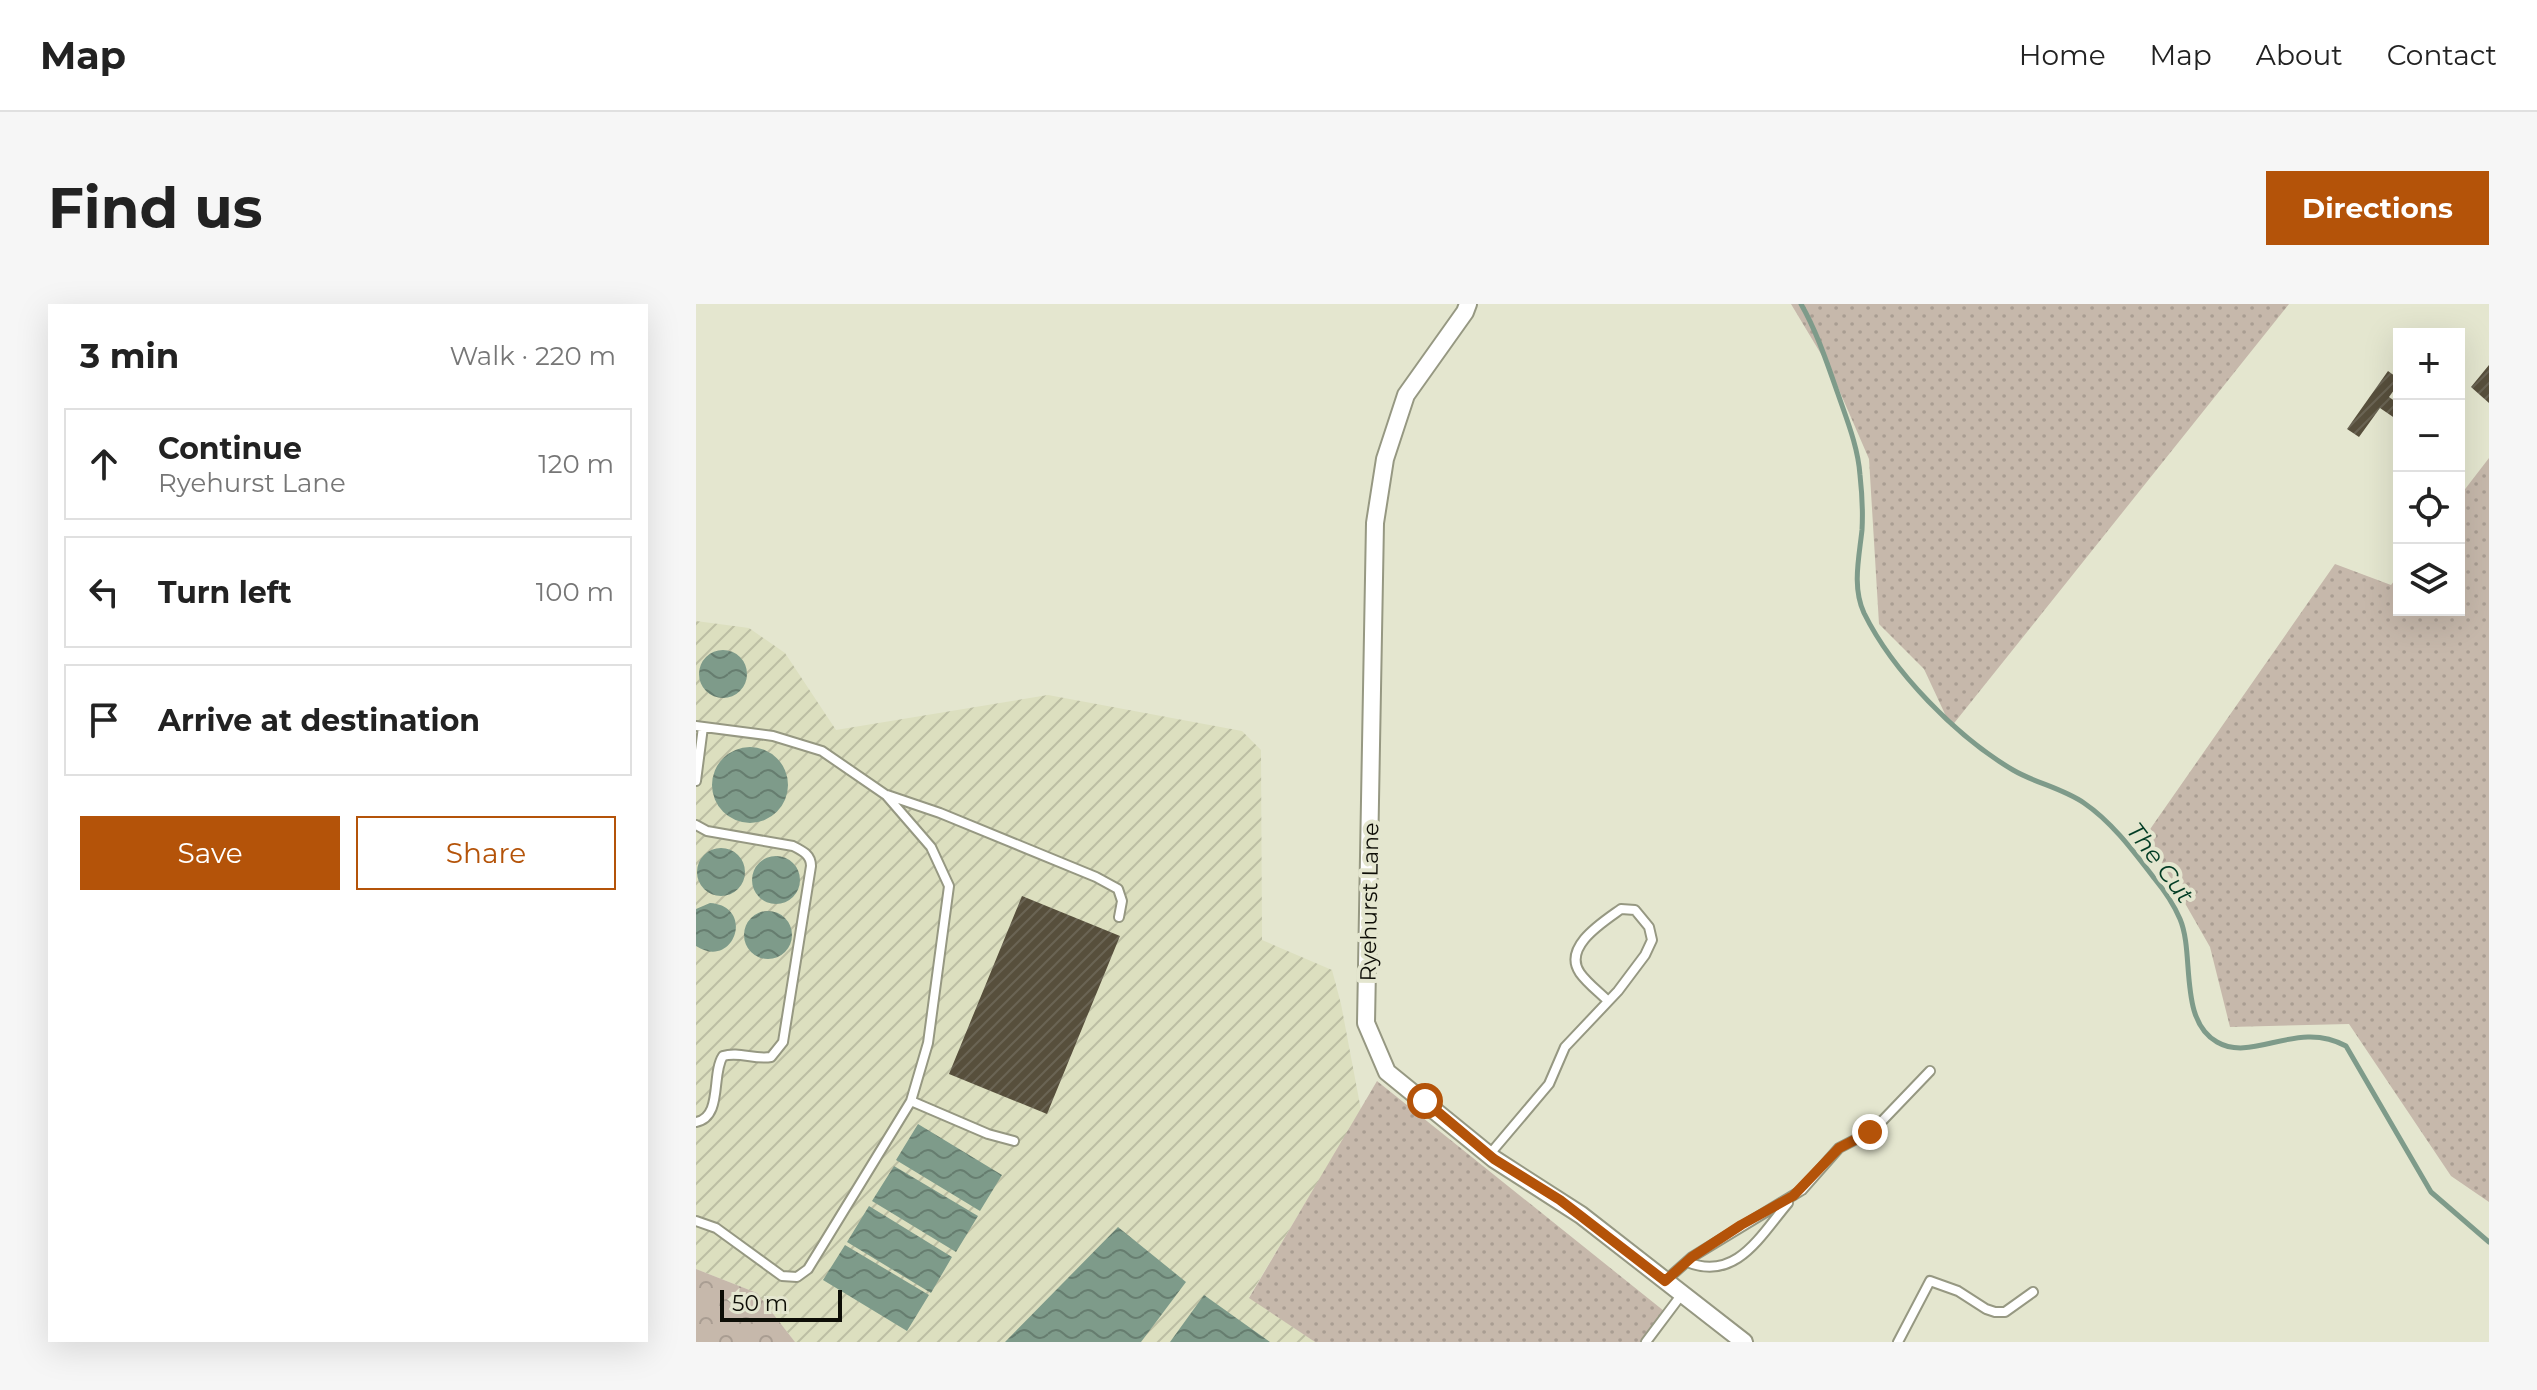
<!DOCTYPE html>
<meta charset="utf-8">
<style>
:root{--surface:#fff;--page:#f6f6f6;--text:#222;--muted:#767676;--line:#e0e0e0;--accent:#b45309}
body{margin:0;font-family:Montserrat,sans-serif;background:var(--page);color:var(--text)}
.controls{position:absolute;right:24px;top:24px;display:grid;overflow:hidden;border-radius:0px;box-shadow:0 8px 32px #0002}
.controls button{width:72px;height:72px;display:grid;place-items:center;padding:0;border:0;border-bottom:2px solid var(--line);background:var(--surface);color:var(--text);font:40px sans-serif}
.scale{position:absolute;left:24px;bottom:20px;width:122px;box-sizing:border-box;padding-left:8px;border:4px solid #0d0d06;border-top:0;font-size:22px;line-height:28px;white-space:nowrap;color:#0d0d06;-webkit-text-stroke:6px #e4e6cf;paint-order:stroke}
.stop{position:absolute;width:24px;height:24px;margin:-18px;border:6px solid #b45309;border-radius:50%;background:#fff}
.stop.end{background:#b45309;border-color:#fff;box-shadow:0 2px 8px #0008}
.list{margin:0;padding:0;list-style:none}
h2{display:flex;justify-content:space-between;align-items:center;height:104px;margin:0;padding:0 32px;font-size:34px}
h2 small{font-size:26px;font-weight:400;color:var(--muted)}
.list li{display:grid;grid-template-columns:52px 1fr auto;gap:24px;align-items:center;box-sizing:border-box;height:112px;margin:0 16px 16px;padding:0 16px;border:2px solid var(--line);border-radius:0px}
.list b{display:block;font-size:30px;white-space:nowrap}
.list p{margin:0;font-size:26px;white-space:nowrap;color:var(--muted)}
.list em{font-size:26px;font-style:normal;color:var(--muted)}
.actions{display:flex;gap:16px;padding:24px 32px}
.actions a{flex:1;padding:18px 0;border:2px solid var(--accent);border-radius:0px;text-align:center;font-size:28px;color:var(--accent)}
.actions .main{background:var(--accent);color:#fff}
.icon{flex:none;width:44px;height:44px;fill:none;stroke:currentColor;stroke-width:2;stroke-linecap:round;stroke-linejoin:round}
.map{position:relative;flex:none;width:1793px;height:1038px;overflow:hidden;border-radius:0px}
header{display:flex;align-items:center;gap:48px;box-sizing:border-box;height:112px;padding:0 40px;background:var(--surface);border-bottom:2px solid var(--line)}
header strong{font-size:38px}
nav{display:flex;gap:44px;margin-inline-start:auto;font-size:28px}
.intro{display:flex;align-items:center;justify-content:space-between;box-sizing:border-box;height:192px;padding:0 48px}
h1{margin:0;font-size:56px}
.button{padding:20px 36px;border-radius:0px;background:var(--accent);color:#fff;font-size:28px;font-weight:700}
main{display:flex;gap:48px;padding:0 48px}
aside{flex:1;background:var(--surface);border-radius:0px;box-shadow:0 8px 32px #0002}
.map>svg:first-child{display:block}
.industrial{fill:url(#industrial-furrows)}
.grass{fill:url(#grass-dots)}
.forest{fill:url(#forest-crowns)}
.water{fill:url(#water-waves)}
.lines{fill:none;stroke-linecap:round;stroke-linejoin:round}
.stream{stroke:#7e9b8a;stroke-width:5}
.building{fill:url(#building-hatch)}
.service-casing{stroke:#969882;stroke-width:12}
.minor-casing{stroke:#969882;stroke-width:20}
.service{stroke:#fff;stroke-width:8}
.minor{stroke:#fff;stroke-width:16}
.route{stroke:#b45309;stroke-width:10}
.labels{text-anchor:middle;stroke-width:8;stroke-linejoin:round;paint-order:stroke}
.street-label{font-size:22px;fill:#0d0d06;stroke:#e4e6cf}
.water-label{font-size:24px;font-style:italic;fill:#023c24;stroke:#e4e6cf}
</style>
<header>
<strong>Map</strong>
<nav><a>Home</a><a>Map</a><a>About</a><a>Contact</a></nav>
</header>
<div class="intro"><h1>Find us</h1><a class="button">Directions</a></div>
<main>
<aside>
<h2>3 min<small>Walk · 220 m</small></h2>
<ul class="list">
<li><svg class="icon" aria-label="ahead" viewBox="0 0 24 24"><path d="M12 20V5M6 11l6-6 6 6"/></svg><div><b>Continue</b><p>Ryehurst Lane</p></div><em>120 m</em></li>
<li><svg class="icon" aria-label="left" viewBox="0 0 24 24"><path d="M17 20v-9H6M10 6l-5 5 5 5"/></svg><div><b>Turn left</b></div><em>100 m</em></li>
<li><svg class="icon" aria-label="arrive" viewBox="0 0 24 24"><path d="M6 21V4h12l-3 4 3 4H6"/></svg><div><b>Arrive at destination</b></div></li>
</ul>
<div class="actions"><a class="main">Save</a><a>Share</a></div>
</aside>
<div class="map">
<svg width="1793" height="1038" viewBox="0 0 1793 1038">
<defs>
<pattern id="industrial-furrows" width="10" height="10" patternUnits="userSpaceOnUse" patternTransform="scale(2)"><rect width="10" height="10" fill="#dcdfbf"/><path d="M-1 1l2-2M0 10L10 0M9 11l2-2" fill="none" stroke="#bcbea3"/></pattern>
<pattern id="grass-dots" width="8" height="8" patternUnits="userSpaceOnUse" patternTransform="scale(2)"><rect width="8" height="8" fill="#c6b8ab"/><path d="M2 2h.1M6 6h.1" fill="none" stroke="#a99d92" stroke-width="1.8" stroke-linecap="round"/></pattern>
<pattern id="forest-crowns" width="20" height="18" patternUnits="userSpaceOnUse" patternTransform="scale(2)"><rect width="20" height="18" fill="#c6b8ab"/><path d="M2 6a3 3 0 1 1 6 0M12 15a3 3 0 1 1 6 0" fill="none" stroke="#a99d92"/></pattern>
<pattern id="water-waves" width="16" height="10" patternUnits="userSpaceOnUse" patternTransform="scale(2)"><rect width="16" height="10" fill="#7e9b8a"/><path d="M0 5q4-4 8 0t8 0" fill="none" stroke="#667d6f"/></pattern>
<pattern id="building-hatch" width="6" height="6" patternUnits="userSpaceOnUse" patternTransform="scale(2)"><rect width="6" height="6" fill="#574f3c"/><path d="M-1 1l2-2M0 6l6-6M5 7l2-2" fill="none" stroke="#6a6454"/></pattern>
</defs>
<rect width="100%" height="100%" fill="#e4e6cf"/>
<!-- industrial -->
<path class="industrial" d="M 0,317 L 53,324 L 89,349 L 140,426 L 352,391 L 546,427 L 565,446 L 566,636 L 636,666 L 645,700 L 665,806 L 553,993 L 619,1038 L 99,1038 L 61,989 L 0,965 Z"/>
<!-- grass -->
<path class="grass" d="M 1095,0 L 1593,0 L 1255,423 L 1228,365 L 1183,320 L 1173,155 L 1134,65 Z
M 1793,154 L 1793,898 L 1755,872 L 1653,720 L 1534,723 L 1514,643 L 1450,531 L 1639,260 L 1695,281 L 1703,271 L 1703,306 L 1763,306 L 1763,193 Z
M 681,777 L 968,1007 L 947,1038 L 619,1038 L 553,994 Z"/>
<!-- forest -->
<path class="forest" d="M 0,965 L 61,989 L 99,1038 L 0,1038 Z"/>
<!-- water -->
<path class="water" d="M3 370a24 24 0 1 1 48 0a24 24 0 1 1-48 0Z
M16 481a38 38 0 1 1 76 0a38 38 0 1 1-76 0Z
M1 568a24 24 0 1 1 48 0a24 24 0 1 1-48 0Z
M56 576a24 24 0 1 1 48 0a24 24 0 1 1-48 0Z
M 14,599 C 60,602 38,667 0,642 L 0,605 Z
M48 631a24 24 0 1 1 48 0a24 24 0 1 1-48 0Z
M 222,820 L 306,871 L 284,907 L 200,856 Z
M 198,862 L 282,912 L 260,948 L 176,897 Z
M 173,902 L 256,953 L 235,989 L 151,938 Z
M 422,923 L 490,978 L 445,1038 L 309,1038 Z
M 149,941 L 233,991 L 211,1027 L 127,976 Z
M 508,991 L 574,1038 L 474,1038 Z"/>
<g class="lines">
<!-- stream -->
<path class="stream" d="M 1105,0 C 1121,28 1131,59 1142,90 C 1151,116 1162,143 1164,171 C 1166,189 1167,208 1166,226 C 1163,254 1156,283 1168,309 C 1197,368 1261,433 1317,466 C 1339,479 1366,484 1388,499 C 1416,518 1438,548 1458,574 C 1468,586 1478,601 1484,615 C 1499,650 1482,716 1521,738 C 1557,759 1601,715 1650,742 L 1735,888 L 1793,938"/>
</g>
<!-- building -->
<path class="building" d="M 1793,61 L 1793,99 L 1775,83 Z
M 1692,67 L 1703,75 L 1703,79 L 1693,93 L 1703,100 L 1703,117 L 1684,104 L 1663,133 L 1651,125 Z
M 326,592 L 424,632 L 351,810 L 253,770 Z"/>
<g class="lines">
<defs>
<path id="service" d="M 0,422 L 77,432 L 126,447 L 190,491 L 235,543 L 253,582 L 232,739 L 215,797 L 112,965 L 101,973 L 86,972 L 20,924 L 0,917
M 0,477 L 7,423
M 191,491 L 244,509 L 400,573 L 422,585 L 426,597 L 423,613
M 0,521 L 11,527 L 97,542 C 107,547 115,551 115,562 L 87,738 L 75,753 C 58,756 43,747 27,752 C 15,770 27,813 0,818
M 215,797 L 292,830 L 318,837
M 793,851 L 853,780 L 869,743 L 922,687 L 949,651 L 956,636 L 953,623 L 939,606 L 925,605 C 907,618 866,643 884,669 C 891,679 903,688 912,697
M 991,958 C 1040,978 1064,932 1092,899
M 969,977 L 996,953 L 1106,886 L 1143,844 L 1174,828 L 1187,816 L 1234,767
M 950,1038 L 986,990
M 1202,1038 L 1234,977 L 1262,987 L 1290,1005 L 1299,1008 L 1309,1008 L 1337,988"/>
<path id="minor" d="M 772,0 L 769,8 L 710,91 L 689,155 L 679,219 L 670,719 L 691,768 L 798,855 L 885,911 L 1048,1038"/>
</defs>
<!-- service casing -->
<use href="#service" class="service-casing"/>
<!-- minor casing -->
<use href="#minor" class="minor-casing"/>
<!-- service -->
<use href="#service" class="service"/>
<!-- minor -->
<use href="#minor" class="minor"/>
</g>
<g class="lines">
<!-- route -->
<path class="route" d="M 729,797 L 798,855 L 864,896 L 969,977 L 996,953 L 1045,921 L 1097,892 L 1143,844 L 1174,828"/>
</g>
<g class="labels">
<!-- street labels -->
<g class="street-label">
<text transform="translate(673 598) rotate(-89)" y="8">Ryehurst Lane</text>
</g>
<!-- water labels -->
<g class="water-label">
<text transform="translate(1464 559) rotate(53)" y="8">The Cut</text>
</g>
</g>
</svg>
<div class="controls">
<button>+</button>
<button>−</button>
<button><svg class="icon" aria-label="locate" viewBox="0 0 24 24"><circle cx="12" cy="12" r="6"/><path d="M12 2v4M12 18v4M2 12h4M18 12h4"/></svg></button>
<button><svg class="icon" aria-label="layers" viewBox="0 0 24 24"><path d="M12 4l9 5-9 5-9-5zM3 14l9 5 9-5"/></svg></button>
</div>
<div class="scale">50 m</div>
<div class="stop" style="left:729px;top:797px"></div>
<div class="stop end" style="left:1174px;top:828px"></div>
</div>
</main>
